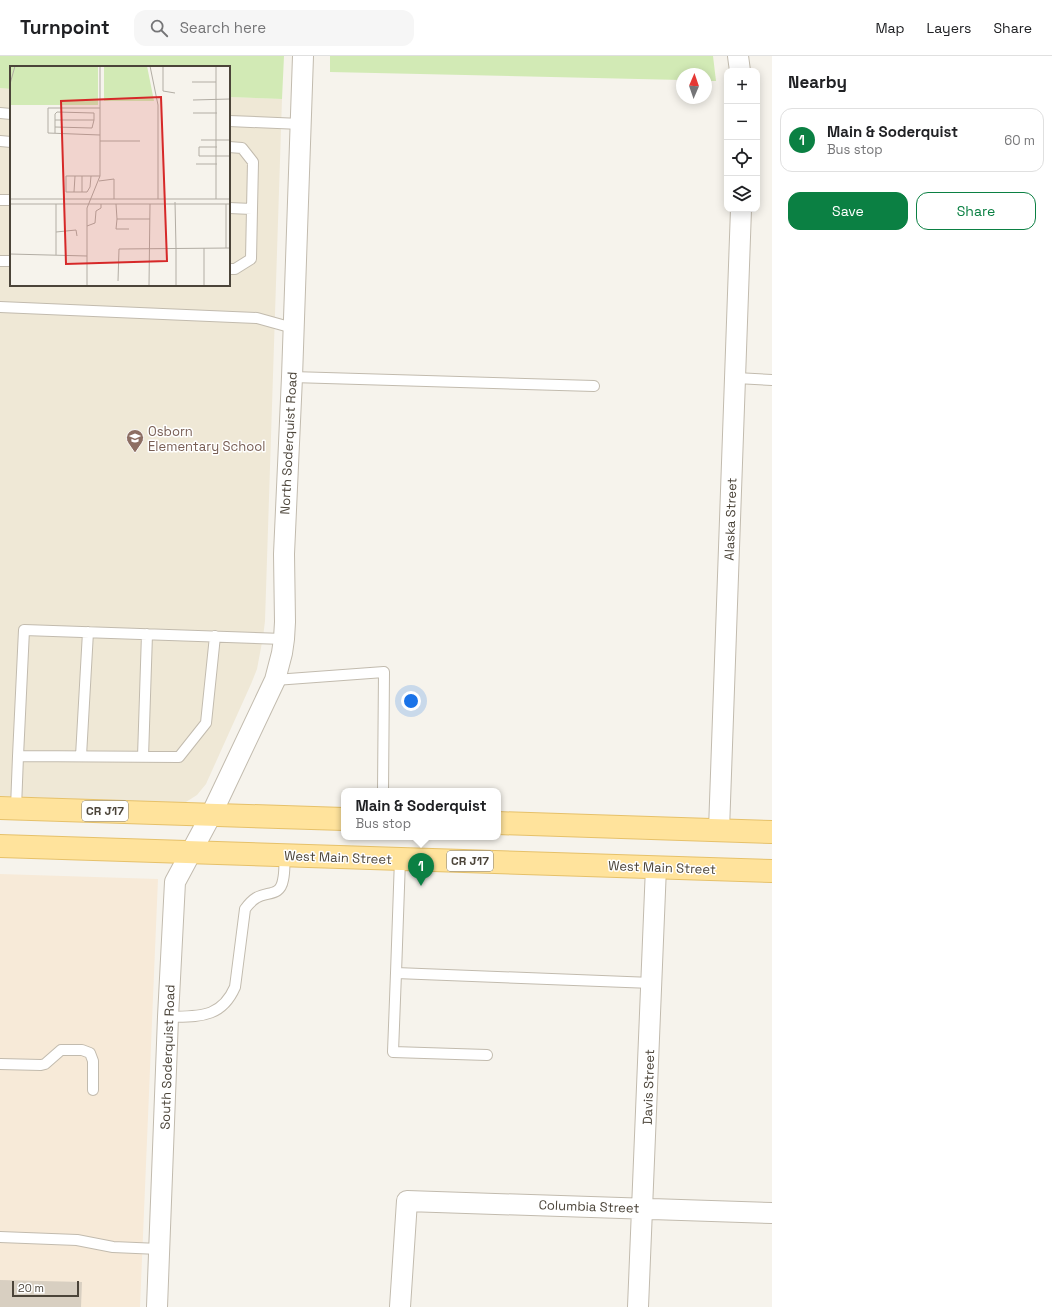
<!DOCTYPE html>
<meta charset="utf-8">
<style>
:root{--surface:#fff;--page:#f6f6f6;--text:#202124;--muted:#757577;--line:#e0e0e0;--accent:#0b8043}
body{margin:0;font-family:"Space Grotesk",sans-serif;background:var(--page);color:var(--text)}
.controls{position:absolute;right:12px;top:12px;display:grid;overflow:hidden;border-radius:8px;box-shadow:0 2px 10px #0003}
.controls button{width:36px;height:36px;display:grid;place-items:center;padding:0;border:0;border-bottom:1px solid var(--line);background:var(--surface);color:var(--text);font:20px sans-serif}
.compass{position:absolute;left:676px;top:12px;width:36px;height:36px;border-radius:50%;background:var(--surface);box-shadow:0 2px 10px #0003;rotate:2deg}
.scale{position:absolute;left:12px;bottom:10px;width:67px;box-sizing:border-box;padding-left:4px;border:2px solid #4b4439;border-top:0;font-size:11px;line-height:14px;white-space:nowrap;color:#4b4439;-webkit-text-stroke:3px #fff;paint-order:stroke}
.you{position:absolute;left:411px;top:645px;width:14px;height:14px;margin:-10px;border:3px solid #fff;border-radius:50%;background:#1a73e8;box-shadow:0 0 0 6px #1a73e833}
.badge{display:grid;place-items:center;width:26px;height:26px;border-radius:50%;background:var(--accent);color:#fff;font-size:13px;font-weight:700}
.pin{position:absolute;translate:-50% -33px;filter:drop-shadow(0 1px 2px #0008)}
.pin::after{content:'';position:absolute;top:21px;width:14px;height:12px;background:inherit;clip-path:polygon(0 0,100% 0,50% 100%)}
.popup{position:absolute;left:341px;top:732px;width:160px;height:52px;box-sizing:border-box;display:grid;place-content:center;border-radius:8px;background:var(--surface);filter:drop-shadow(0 1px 3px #0005);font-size:13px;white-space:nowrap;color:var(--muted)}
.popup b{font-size:15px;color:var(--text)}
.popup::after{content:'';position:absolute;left:50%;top:100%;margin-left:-8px;border:8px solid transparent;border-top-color:var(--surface)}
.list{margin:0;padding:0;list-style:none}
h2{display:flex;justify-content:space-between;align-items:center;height:52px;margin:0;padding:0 16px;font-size:17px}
h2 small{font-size:13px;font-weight:400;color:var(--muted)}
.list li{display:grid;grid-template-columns:26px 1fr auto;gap:12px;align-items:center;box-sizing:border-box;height:64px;margin:0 8px 8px;padding:0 8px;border:1px solid var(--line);border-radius:12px}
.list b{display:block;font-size:15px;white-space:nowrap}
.list p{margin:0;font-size:13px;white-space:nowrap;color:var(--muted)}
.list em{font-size:13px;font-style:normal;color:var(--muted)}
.actions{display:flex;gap:8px;padding:12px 16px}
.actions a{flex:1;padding:9px 0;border:1px solid var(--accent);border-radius:12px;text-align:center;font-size:14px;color:var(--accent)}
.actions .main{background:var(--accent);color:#fff}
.icon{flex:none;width:22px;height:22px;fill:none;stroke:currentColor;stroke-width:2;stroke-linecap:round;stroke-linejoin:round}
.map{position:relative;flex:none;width:772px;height:1251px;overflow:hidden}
header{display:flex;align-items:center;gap:24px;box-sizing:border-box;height:56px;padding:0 20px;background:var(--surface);border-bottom:1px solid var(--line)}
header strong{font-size:19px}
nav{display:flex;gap:22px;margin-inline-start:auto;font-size:14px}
.search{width:280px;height:36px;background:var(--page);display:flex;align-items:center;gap:10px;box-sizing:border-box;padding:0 14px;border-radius:12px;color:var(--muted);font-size:15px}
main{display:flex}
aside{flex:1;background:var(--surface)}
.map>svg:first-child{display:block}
.commercial{fill:#f7ead8}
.education{fill:#efe8d6}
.green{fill:#d2eab5}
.building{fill:#d8cfc1}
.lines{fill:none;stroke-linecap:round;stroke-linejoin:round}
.lane-casing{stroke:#c2bbae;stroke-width:12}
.street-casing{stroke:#c2bbae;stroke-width:22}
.primary-casing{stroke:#e6c16a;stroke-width:24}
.lane{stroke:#fff;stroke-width:10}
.street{stroke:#fff;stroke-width:20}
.primary{stroke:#ffe39c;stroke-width:22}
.labels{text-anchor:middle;stroke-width:3;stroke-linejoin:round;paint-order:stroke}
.shield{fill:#fff;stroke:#817c74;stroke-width:1}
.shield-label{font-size:12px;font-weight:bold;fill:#4b4439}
.education-label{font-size:13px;fill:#785e54;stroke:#fff;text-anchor:start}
.street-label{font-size:13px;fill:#4b4439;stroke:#fff}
.inset-road{fill:none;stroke:#b2ada4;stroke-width:1}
.view{fill:#d62828;fill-opacity:0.15;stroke:#d62828;stroke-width:2}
.inset-edge{fill:none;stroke:#4b4439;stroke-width:2}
</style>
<header>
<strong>Turnpoint</strong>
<div class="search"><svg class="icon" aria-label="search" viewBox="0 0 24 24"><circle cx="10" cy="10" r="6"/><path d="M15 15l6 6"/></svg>Search here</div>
<nav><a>Map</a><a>Layers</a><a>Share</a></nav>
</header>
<main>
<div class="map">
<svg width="772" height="1251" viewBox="0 0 772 1251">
<rect width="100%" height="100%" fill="#f6f3ec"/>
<!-- commercial -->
<path class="commercial" d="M 0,818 L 158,823 L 140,1251 L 0,1251 Z"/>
<!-- education -->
<path class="education" d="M 0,32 L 11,33 L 11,229 L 229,229 L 229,41 L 282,43 L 265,565 L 263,581 L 257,613 L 251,628 L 206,728 L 197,739 L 186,746 L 177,747 L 0,740 Z"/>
<!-- green -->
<path class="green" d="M 0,0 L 284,0 L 282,43 L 229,41 L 229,11 L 11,11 L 11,33 L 0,32 Z
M 330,0 L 713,0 L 716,25 L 706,25 L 706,18 L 682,18 L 682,24 L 330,16 Z"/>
<!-- building -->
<path class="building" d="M 0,1224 L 82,1226 L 81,1251 L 0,1251 Z"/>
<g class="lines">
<defs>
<path id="lane" d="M 0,57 L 11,58
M 229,65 L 301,68
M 0,85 L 11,86
M 229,91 L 242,92 L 253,106 L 252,153 L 229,152
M 0,144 L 11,144
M 0,205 L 11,205
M 229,213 L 235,213 L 251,203 L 252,153
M 0,251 L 257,262 L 293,272
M 292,321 L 594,330
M 736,322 L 772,324
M 215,580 L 206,667 L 179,701 L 18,700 L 24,574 L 284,583
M 275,624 L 384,616 L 383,735
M 81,700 L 88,576
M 143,701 L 147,578
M 16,752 L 18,700
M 400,803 L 396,917 L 652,927
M 396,917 L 393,996 L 487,999
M 168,961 C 198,960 221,963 235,931 L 245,853 C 248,849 251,845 256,842 C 267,835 280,841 283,824 C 285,816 284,807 285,799
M 0,1008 L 41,1009 L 45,1008 L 61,994 L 82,994 L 90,997 L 93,1005 L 93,1034
M 0,1181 L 77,1184 L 113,1191 L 159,1193"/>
<path id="street" d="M 738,0 L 740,15
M 719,774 L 741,153
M 157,1251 L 168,961 L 175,826 L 211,759 L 275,624 L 282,597 L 284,583 L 285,566 L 284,498 L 292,321 L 303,0
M 400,1251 L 407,1145 L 772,1157
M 638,1251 L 656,811"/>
<path id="primary" d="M 0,752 L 344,763
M 498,767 L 772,776
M 0,790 L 772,815"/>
</defs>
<!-- lane casing -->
<use href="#lane" class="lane-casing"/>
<!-- street casing -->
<use href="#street" class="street-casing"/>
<!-- primary casing -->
<use href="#primary" class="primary-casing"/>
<!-- lane -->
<use href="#lane" class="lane"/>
<!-- street -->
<use href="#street" class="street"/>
<!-- primary -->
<use href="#primary" class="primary"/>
</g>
<!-- icons -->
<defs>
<symbol id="school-pin" viewBox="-11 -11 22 30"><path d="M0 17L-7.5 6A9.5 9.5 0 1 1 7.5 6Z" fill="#8d6e63" stroke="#fff"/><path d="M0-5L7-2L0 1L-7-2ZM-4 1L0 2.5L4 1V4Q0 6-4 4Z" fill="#fff"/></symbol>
</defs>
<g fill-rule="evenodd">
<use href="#school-pin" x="125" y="372" width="20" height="27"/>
</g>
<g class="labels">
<!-- shield labels -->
<g class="shield">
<rect x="82" y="745" width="46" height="20" rx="3"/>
<rect x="447" y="795" width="46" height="20" rx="3"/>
</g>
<g class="shield-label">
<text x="105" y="759">CR J17</text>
<text x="470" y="809">CR J17</text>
</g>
<!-- education labels -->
<g class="education-label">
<text x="148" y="380">Osborn<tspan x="148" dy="15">Elementary School</tspan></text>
</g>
<!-- street labels -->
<g class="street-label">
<text transform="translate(288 387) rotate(-87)" y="5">North Soderquist Road</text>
<text transform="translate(730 463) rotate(-88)" y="5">Alaska Street</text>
<text transform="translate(338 801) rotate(2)" y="5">West Main Street</text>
<text transform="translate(662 811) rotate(2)" y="5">West Main Street</text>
<text transform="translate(167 1001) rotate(-88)" y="5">South Soderquist Road</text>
<text transform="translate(648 1031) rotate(-88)" y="5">Davis Street</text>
<text transform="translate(589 1150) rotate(2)" y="5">Columbia Street</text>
</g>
</g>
<!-- overview -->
<g transform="translate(10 10)">
<rect width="220" height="220" fill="#f6f3ec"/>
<path d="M 0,0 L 88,0 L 88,39 L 0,39 ZM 94,0 L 137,0 L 144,35 L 94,35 Z" fill="#d2eab5"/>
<path class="inset-road" d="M 140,0 L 148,39 L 148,133M 153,0 L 153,25 L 165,27M 182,16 L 206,16M 0,18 L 5,0M 183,34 L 220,33M 183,47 L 207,47M 45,54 L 84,54 L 84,47 L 47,46 L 45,48 L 45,67M 45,61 L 82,62 L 84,54M 90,69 L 38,67 L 38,42 L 90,42M 191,74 L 220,74M 90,75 L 130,75M 207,81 L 189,81 L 189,90 L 220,90M 186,98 L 207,98M 72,110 L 72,126M 81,110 L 80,121 L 77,126 L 56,126 L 56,110 L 90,110M 89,115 L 104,113 L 104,133M 64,126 L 65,110M 0,133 L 220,133M 206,133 L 206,0M 165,136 L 166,182M 0,138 L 220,138M 46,138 L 46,189M 106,138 L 107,153 L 140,153M 107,153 L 106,163 L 119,163M 77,160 L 85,157 L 86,145 L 91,142 L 91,138M 46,166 L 66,164 L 67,170M 194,182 L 194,220M 216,182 L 216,138M 0,188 L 77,190M 108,215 L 109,183 L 220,182M 77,220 L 77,142 L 90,110 L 90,0M 139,220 L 140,138M 166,220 L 166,182"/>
<path class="view" d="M 151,31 L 157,195 L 56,198 L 51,35 Z"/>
<rect width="220" height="220" class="inset-edge"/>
</g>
</svg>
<div class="controls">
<button>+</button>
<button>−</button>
<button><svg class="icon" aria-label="locate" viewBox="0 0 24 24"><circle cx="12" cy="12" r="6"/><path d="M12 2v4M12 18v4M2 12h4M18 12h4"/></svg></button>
<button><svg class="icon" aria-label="layers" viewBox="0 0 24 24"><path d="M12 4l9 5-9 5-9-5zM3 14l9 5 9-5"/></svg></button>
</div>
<svg class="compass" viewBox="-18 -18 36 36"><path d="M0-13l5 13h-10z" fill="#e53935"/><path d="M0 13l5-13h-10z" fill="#757577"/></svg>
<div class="scale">20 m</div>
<div class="you"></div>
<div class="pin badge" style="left:421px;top:830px">1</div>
<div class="popup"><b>Main &amp; Soderquist</b>Bus stop</div>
</div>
<aside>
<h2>Nearby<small></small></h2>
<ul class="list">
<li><span class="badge">1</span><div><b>Main &amp; Soderquist</b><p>Bus stop</p></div><em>60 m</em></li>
</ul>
<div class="actions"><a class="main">Save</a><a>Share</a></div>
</aside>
</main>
